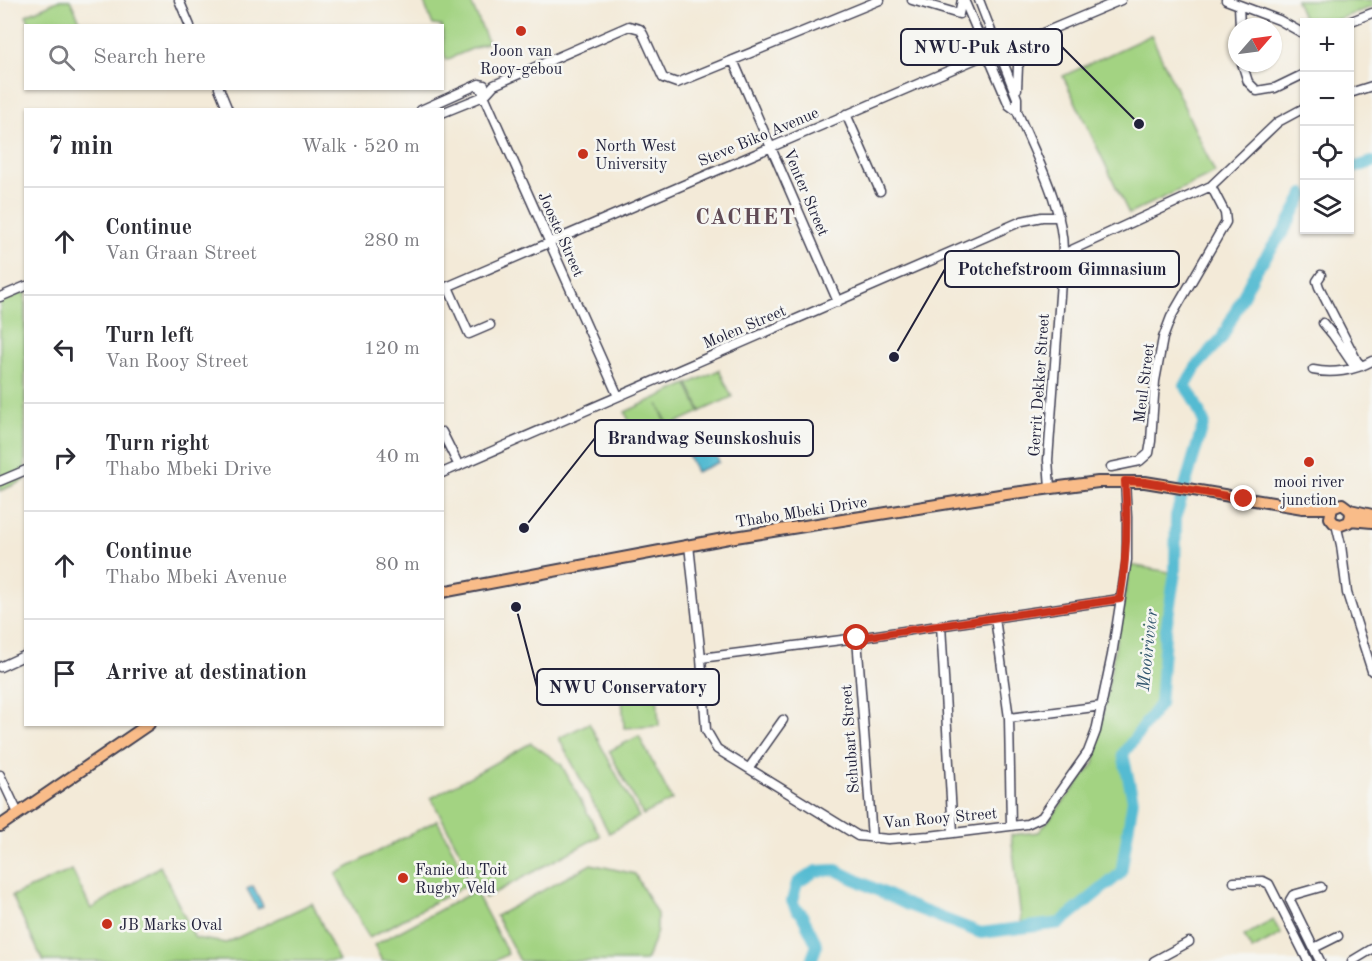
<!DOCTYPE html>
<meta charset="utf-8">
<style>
:root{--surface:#fff;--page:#f7f7f7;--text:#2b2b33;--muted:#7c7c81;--line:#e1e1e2}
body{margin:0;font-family:"Old Standard TT",serif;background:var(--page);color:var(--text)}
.controls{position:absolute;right:18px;top:18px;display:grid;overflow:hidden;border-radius:0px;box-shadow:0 2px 4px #0004}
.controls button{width:54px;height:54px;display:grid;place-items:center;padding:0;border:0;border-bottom:2px solid var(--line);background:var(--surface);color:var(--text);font:30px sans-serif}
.compass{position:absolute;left:1228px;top:18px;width:54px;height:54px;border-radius:50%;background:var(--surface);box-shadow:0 2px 4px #0004;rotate:62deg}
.stop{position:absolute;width:18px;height:18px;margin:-14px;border:4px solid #c8321e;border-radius:50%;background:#fff}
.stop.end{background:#c8321e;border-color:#fff;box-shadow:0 2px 6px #0008}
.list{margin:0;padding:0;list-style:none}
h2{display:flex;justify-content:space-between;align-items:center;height:78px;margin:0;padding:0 24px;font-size:26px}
h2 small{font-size:20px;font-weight:400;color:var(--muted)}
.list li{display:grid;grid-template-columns:39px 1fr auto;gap:18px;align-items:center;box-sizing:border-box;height:108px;padding:0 24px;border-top:2px solid var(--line)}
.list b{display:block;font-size:22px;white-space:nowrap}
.list p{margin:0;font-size:20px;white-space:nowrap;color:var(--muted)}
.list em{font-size:20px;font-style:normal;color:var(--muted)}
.icon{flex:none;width:33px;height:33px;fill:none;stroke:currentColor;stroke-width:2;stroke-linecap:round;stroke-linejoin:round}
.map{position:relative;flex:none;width:1372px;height:961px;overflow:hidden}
.search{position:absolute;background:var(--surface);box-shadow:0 2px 4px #0004;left:24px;top:24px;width:420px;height:66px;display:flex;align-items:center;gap:15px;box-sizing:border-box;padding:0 21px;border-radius:0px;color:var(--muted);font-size:22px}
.panel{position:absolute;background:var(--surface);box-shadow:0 2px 4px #0004;left:24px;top:108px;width:420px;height:618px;border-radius:0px}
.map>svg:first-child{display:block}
.green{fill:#a3d382;stroke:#627a5e;stroke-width:1.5}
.water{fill:#54bbd2;stroke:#3b6e86;stroke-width:1.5}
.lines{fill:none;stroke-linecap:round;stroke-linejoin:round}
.river{stroke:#54bbd2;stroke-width:12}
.minor-casing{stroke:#414053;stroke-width:11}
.major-casing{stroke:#414053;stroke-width:14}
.minor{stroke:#fff;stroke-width:8}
.major{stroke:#f9bc89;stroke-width:10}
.route{stroke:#c8321e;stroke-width:8}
.poi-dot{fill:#c8321e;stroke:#f6f6f2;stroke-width:2}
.labels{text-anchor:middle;stroke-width:5;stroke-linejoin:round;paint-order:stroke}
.poi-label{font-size:16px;fill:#22223b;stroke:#f6f6f2;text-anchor:start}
.street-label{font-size:16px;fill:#22223b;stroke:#f6f6f2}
.water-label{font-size:18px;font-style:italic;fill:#345870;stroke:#f6f6f2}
.district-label{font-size:22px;font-weight:bold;letter-spacing:1.5px;fill:#614b56;stroke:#f6f6f2}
.leader{fill:none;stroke:#22223b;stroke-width:2}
.callout-dot{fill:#22223b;stroke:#f6f6f2;stroke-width:2}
.callout{fill:#f6f6f2;stroke:#22223b;stroke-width:2}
.callout-label{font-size:18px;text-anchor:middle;font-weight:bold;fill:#22223b}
</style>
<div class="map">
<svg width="1372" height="961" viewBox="0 0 1372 961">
<rect width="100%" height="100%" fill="#f6f6f2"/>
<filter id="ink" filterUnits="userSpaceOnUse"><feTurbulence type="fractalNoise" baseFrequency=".0167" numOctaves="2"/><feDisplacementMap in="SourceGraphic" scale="12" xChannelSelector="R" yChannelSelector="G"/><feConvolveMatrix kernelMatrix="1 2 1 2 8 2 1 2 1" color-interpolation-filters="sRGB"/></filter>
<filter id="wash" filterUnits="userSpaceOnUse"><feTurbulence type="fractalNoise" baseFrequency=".008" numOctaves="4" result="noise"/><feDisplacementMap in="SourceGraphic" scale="24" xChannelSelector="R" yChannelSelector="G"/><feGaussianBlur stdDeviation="1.35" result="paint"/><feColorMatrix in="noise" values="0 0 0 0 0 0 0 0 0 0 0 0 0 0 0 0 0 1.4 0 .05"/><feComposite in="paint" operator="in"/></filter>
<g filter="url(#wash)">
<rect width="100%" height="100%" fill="#f3ead8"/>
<!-- green -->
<path class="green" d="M 60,0 L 70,0 L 82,25 L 30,25 L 26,15 Z
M 423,0 L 470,0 L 488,42 L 446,60 L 443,50 L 442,26 L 433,25 Z
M 1296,0 L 1372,0 L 1372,7 L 1330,22 L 1305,22 Z
M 1151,35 L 1215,173 L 1129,214 L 1063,76 Z
M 25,291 L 25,480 L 0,491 L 0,302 Z
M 719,370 L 732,397 L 701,411 L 688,384 Z
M 687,384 L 700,412 L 669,426 L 658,404 L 669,430 L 639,444 L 625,412 Z
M 1130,565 L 1175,573 L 1165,635 L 1160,704 L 1123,754 L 1133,800 L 1121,873 L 1060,923 L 1022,927 L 1011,835 L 1039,832 L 1094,764 Z
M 657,694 L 659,726 L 624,728 L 622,696 Z
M 589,723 L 639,817 L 609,833 L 559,738 Z
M 639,736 L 672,800 L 643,815 L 609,751 Z
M 531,743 L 561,764 L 600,836 L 485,898 L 431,798 Z
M 437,820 L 470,883 L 369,938 L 336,874 Z
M 591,864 L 635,874 L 657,914 L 657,931 L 647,959 L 645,961 L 520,961 L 496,916 Z
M 160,866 L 195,938 L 226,943 L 312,903 L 339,961 L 43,961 L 12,896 L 72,870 L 91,909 Z
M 475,891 L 508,954 L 495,961 L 382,961 L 374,945 Z
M 1273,920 L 1281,934 L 1252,950 L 1244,936 Z"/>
<!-- water -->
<path class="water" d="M 710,441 L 719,462 L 696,472 L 687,452 Z
M 253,886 L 263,906 L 258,909 L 247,889 Z"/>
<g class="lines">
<!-- river -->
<path class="river" d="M 1350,169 L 1372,162
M 811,961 L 817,945 L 801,913 L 796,909 L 792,901 L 797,883 L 816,871 L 836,870 L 908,905 L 981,933 L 1060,923 L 1121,873 L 1133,800 L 1123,754 L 1160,704 L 1165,635 L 1175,573 L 1176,516 L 1204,422 L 1192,396 L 1185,386 L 1196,367 L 1222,338 L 1255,272 L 1285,229 L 1304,194"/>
</g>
</g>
<g filter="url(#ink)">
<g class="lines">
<defs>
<path id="minor" d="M 179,0 L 190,26
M 912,0 L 959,14 L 962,0
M 964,0 L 1009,105 L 1017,111
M 979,0 L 1017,98 L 1017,111 C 1035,155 1064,206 1063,254 L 1048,460 L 1050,488
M 1226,0 L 1279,20 L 1304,34
M 1239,5 L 1240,27
M 1349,22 L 1372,13
M 733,60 L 838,302
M 1242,63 L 1248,82 L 1257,91 L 1275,88 L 1304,74
M 479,84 L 618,396
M 219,88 L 228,110
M 1017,89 L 1018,66 L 1037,35
M 1350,93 L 1372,86
M 421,110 L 479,84 L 484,85
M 442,113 L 484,96 L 494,85 L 629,26 L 640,29 L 643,34 L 663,78 L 677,83 L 880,0
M 846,114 L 880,191
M 1063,254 L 1211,186 L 1278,122 L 1304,108
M 1321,275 L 1317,281 L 1319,287 L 1357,361 L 1362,366
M 448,287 L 469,334 L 490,325
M 442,289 L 999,49 L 1038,35 L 1121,0
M 0,297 L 26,286
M 1323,323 L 1333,335 L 1354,366
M 1313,370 C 1332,374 1354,371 1372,361
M 442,432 L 459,466
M 1111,467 L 1140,461 L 1149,453 L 1151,441 L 1155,381 L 1163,338 L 1171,317 L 1226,222 L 1225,213 L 1211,186
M 442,473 L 1022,221 L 1042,217 L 1059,217
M 0,481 L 26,470
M 1336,524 L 1341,545 L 1347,593 L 1372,671
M 689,545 L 701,658 L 706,730 L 717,749 L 858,836 L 888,839 L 929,836 L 1027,824 L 1042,817 L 1088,752 L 1096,731 L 1112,655 L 1127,560 L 1127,517 L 1125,481
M 995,618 L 1009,718 L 1011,826
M 941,625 L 953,833
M 857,638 L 872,838
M 701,658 L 857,638 L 1120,599
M 0,667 L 26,655
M 1009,718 L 1102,706
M 749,768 L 783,720
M 0,775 L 18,813
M 1234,882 L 1263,881 L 1269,884 L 1308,961
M 1314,948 L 1338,936
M 1154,961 L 1189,942
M 1320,961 L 1290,900 L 1293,895 L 1321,887
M 1352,961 L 1372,949"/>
<path id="major" d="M 1350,510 L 1372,515
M 1350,520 L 1372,522
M 442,592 L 729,538 L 1006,494 L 1098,482 L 1145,482 L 1303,508 L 1332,508 L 1342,504 L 1350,510 L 1351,515 L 1349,522 L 1341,525 L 1334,523 L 1330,518 L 1332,508
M 0,826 L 149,724"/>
</defs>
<!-- minor casing -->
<use href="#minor" class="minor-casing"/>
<!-- major casing -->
<use href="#major" class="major-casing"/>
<!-- minor -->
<use href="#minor" class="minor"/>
<!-- major -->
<use href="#major" class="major"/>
</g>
</g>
<g class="lines" filter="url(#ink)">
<!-- route -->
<path class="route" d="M 857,638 L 1120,599 C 1127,558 1128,522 1125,481 L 1145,482 L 1244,499"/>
</g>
<!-- markers -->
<g class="poi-dot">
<circle cx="521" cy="31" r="6"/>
<circle cx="583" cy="154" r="6"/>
<circle cx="1309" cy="462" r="6"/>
<circle cx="403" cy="878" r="6"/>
<circle cx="107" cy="924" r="6"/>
</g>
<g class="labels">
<!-- poi labels -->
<g class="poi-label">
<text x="521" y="56" text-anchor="middle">Joon van<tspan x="521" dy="18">Rooy-gebou</tspan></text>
<text x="595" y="151">North West<tspan x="595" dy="18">University</tspan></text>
<text x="1309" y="487" text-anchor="middle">mooi river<tspan x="1309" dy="18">junction</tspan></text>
<text x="415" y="875">Fanie du Toit<tspan x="415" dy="18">Rugby Veld</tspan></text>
<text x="119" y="930">JB Marks Oval</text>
</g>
<!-- street labels -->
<g class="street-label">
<text transform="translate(758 136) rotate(-23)" y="6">Steve Biko Avenue</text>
<text transform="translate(807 192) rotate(67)" y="6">Venter Street</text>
<text transform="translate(562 234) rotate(66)" y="6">Jooste Street</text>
<text transform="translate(744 326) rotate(-23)" y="6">Molen Street</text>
<text transform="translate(1143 383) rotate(-83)" y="6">Meul Street</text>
<text transform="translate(1038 385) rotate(-86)" y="6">Gerrit Dekker Street</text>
<text transform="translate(801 511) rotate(-9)" y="6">Thabo Mbeki Drive</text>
<text transform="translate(849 739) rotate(-94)" y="6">Schubart Street</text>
<text transform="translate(940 817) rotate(-5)" y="6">Van Rooy Street</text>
</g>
<!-- water labels -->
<g class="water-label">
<text transform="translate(1147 650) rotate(-84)" y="6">Mooirivier</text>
</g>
<!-- district labels -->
<g class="district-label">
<text x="746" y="224">CACHET</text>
</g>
</g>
<!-- callouts -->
<path class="leader" d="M1139 124L1062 47M894 357L945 269M524 528L595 438M516 607L537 687"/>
<g class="callout-dot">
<circle cx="1139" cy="124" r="6"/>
<circle cx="894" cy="357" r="6"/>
<circle cx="524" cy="528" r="6"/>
<circle cx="516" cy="607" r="6"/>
</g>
<g class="callout">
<rect x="901" y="29" width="161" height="36" rx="6"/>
<rect x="945" y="251" width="234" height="36" rx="6"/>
<rect x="595" y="420" width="218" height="36" rx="6"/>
<rect x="537" y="669" width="182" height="36" rx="6"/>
</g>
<g class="callout-label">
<text x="982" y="53">NWU-Puk Astro</text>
<text x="1062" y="275">Potchefstroom Gimnasium</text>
<text x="704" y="444">Brandwag Seunskoshuis</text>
<text x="628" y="693">NWU Conservatory</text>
</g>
</svg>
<div class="controls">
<button>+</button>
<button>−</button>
<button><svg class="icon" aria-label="locate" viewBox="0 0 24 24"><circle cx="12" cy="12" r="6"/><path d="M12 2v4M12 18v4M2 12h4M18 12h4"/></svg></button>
<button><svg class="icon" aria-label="layers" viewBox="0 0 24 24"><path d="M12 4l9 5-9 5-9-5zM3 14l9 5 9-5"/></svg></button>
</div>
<svg class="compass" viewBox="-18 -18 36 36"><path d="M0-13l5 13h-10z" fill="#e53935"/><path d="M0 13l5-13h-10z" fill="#7c7c81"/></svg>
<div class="stop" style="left:857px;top:638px"></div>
<div class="stop end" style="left:1244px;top:499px"></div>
<div class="search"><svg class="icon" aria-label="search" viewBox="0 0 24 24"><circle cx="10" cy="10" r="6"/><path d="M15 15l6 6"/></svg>Search here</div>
<section class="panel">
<h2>7 min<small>Walk · 520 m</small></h2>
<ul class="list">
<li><svg class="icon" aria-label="ahead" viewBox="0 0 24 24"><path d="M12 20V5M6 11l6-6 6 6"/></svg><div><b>Continue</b><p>Van Graan Street</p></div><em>280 m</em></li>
<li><svg class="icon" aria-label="left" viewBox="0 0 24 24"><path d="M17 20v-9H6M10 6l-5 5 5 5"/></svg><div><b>Turn left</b><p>Van Rooy Street</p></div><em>120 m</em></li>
<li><svg class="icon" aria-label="right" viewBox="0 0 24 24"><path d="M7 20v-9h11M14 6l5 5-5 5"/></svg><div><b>Turn right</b><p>Thabo Mbeki Drive</p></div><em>40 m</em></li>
<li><svg class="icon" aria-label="ahead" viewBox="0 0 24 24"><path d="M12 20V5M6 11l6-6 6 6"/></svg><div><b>Continue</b><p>Thabo Mbeki Avenue</p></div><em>80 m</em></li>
<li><svg class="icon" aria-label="arrive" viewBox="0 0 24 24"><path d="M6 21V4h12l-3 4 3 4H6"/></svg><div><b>Arrive at destination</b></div></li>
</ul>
</section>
</div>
